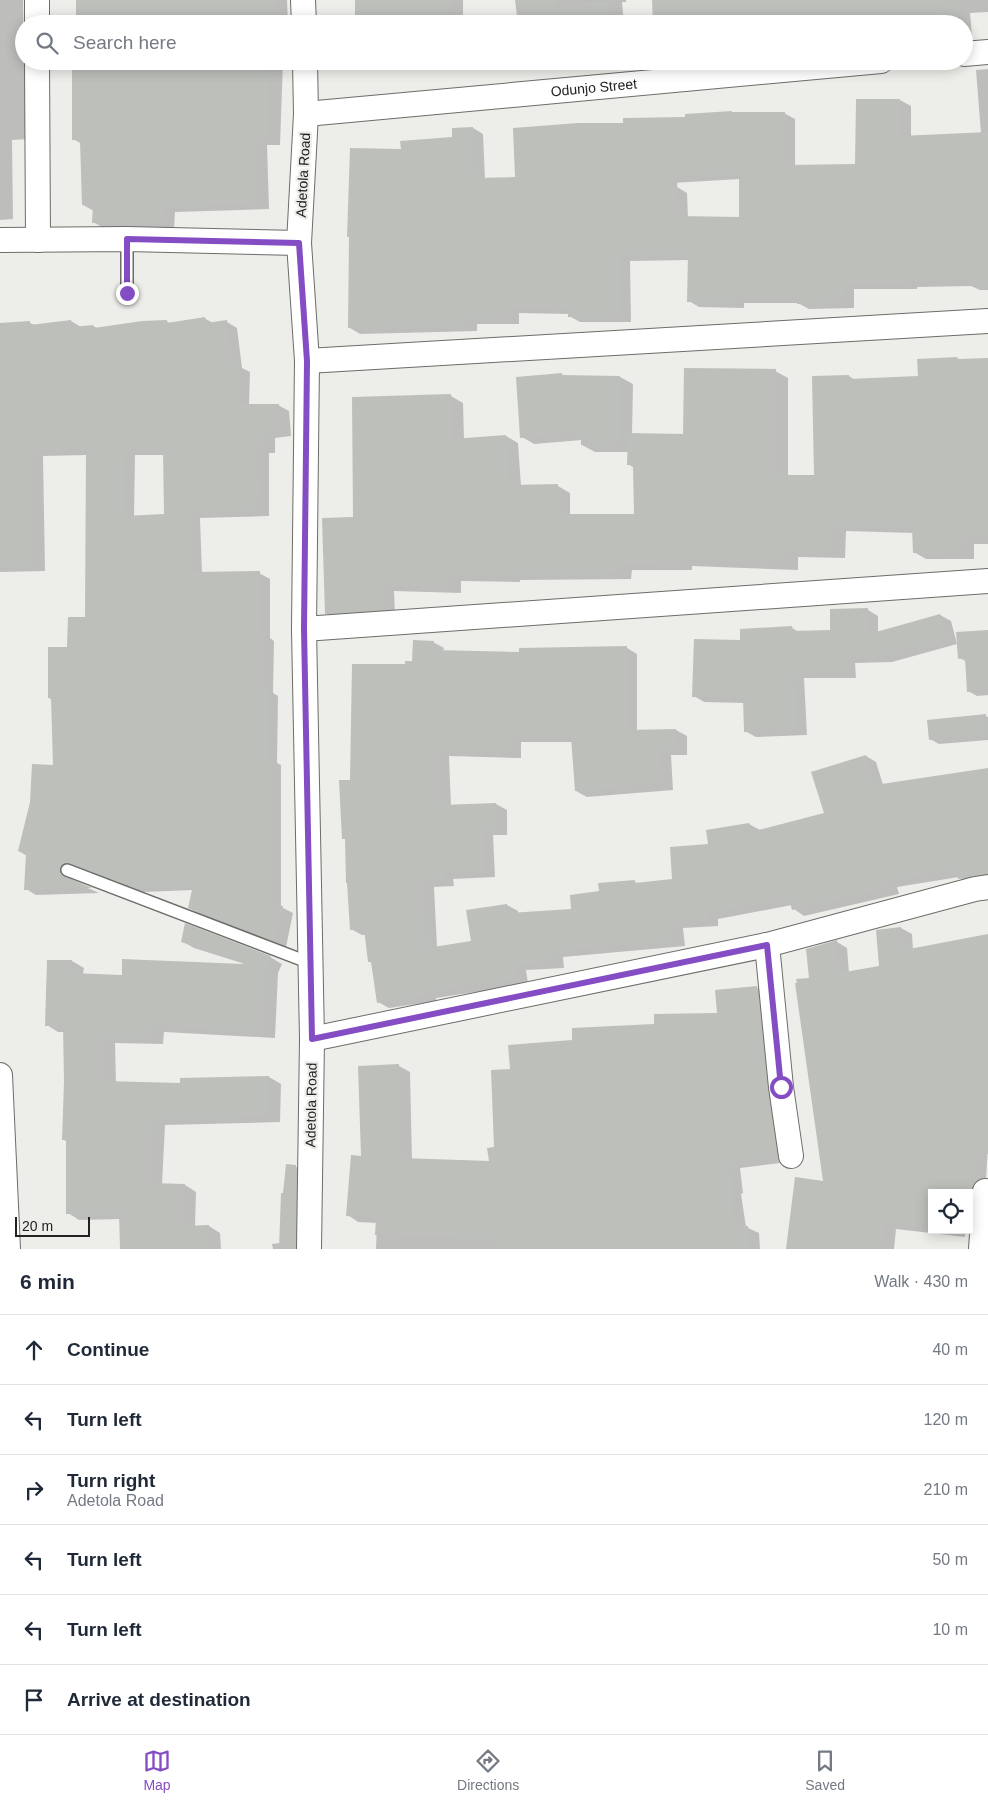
<!DOCTYPE html>
<meta charset="utf-8">
<style>
:root{--surface:#fff;--page:#f2f2f3;--text:#1f2937;--muted:#747a83;--line:#e0e1e3;--accent:#854dc4}
body{margin:0;font-family:Arial,sans-serif;background:var(--page);color:var(--text)}
.controls{position:absolute;right:15px;bottom:15px;display:grid;overflow:hidden;border-radius:0px;box-shadow:0 2px 12px #0003}
.controls button{width:45px;height:45px;display:grid;place-items:center;padding:0;border:0;border-bottom:1px solid var(--line);background:var(--surface);color:var(--text);font:25px sans-serif}
.scale{position:absolute;left:15px;bottom:12px;width:75px;box-sizing:border-box;padding-left:5px;border:2px solid #222221;border-top:0;font-size:14px;line-height:18px;white-space:nowrap;color:#222221;-webkit-text-stroke:4px #edeeea;paint-order:stroke}
.stop{position:absolute;width:15px;height:15px;margin:-11px;border:4px solid #854dc4;border-radius:50%;background:#fff}
.stop.end{background:#854dc4;border-color:#fff;box-shadow:0 1px 5px #0008}
.list{margin:0;padding:0;list-style:none}
h2{display:flex;justify-content:space-between;align-items:center;height:65px;margin:0;padding:0 20px;font-size:21px}
h2 small{font-size:16px;font-weight:400;color:var(--muted)}
.list li{display:grid;grid-template-columns:32px 1fr auto;gap:15px;align-items:center;box-sizing:border-box;height:70px;padding:0 20px;border-top:1px solid var(--line)}
.list b{display:block;font-size:19px;white-space:nowrap}
.list p{margin:0;font-size:16px;white-space:nowrap;color:var(--muted)}
.list em{font-size:16px;font-style:normal;color:var(--muted)}
.icon{flex:none;width:28px;height:28px;fill:none;stroke:currentColor;stroke-width:2;stroke-linecap:round;stroke-linejoin:round}
.map{position:relative;flex:none;width:988px;height:1249px;overflow:hidden}
.search{position:absolute;background:var(--surface);box-shadow:0 2px 12px #0003;left:15px;right:15px;top:15px;height:55px;display:flex;align-items:center;gap:12px;box-sizing:border-box;padding:0 18px;border-radius:28px;color:var(--muted);font-size:19px}
.sheet{height:485px;background:var(--surface)}
nav{display:flex;justify-content:space-around;align-items:center;box-sizing:border-box;height:70px;border-top:1px solid var(--line);background:var(--surface);font-size:14px;color:var(--muted)}
nav a{display:grid;justify-items:center;gap:2px}
nav .on{color:var(--accent)}
.map>svg:first-child{display:block}
.shadow{fill:#0003;fill-rule:evenodd}
.building{fill:#bdbfbb;fill-rule:evenodd}
.lines{fill:none;stroke-linecap:round;stroke-linejoin:round}
.lane-casing{stroke:#6b6d69;stroke-width:14}
.street-casing{stroke:#6b6d69;stroke-width:26}
.lane{stroke:#fff;stroke-width:11}
.street{stroke:#fff;stroke-width:24}
.route{stroke:#854dc4;stroke-width:6}
.labels{text-anchor:middle;stroke-width:4.5;stroke-linejoin:round;paint-order:stroke}
.street-label{font-size:14px;fill:#222221;stroke:#edeeea}
</style>
<div class="map">
<svg width="988" height="1249" viewBox="0 0 988 1249">
<rect width="100%" height="100%" fill="#edeeea"/>
<!-- shadow -->
<path class="shadow" d="M 0,0 L 23,0 L 24,61 L 27,61 L 29,139 L 12,140 L 13,219 L 0,220 Z
M 78,0 L 287,0 L 288,24 L 77,24 Z
M 356,0 L 463,0 L 463,24 L 356,24 Z
M 517,0 L 626,0 L 626,2 L 622,2 L 624,24 L 519,24 Z
M 654,0 L 988,0 L 988,12 L 970,13 L 972,36 L 964,37 L 964,24 L 655,24 Z
M 73,61 L 283,61 L 280,145 L 267,145 L 269,209 L 175,212 L 174,228 L 104,228 L 93,222 L 94,211 L 83,205 L 82,144 L 73,139 Z
M 356,61 L 463,61 L 463,68 L 368,70 L 356,63 Z
M 515,61 L 606,61 L 582,64 L 577,62 L 526,68 Z
M 988,69 L 988,290 L 980,290 L 971,286 L 917,287 L 917,289 L 854,289 L 854,308 L 809,309 L 798,303 L 744,303 L 744,308 L 699,307 L 689,301 L 689,260 L 630,261 L 631,322 L 580,322 L 569,316 L 569,314 L 519,313 L 519,324 L 477,324 L 477,331 L 360,334 L 350,328 L 402,151 L 453,138 L 473,128 L 483,134 L 485,179 L 677,187 L 687,193 L 688,218 L 740,218 L 740,179 L 672,183 L 661,177 L 784,113 L 795,119 L 795,166 L 857,165 L 900,100 L 911,106 L 911,137 L 981,133 L 976,70 Z
M 204,318 L 213,323 L 227,322 L 237,328 L 242,368 L 250,372 L 249,405 L 278,405 L 289,411 L 291,436 L 275,438 L 275,453 L 269,453 L 269,516 L 200,518 L 202,573 L 259,573 L 270,579 L 270,638 L 274,641 L 273,693 L 278,696 L 277,763 L 281,765 L 281,907 L 293,913 L 286,947 L 200,914 L 189,908 L 193,890 L 143,892 L 78,868 L 70,873 L 72,881 L 99,893 L 36,895 L 26,889 L 27,856 L 19,851 L 54,766 L 52,700 L 49,698 L 69,648 L 86,618 L 87,455 L 43,456 L 45,571 L 0,572 L 0,323 L 30,323 L 35,325 L 71,321 L 81,327 L 93,326 L 97,328 L 166,321 L 171,324 ZM 135,455 L 165,455 L 165,516 L 134,517 Z
M 957,358 L 961,360 L 988,360 L 988,544 L 974,544 L 974,559 L 926,559 L 914,552 L 914,533 L 846,531 L 845,558 L 798,557 L 798,570 L 692,566 L 692,570 L 632,570 L 631,579 L 520,580 L 520,582 L 461,581 L 461,593 L 394,591 L 395,616 L 338,620 L 326,613 L 354,518 L 451,396 L 463,403 L 464,440 L 506,436 L 518,443 L 521,486 L 558,486 L 570,493 L 570,515 L 635,515 L 634,468 L 628,464 L 629,452 L 595,452 L 582,445 L 582,440 L 534,444 L 522,437 L 561,374 L 565,376 L 620,377 L 633,384 L 632,435 L 685,435 L 775,371 L 788,378 L 788,476 L 815,476 L 849,376 L 855,380 L 919,378 Z
M 868,610 L 878,616 L 878,632 L 940,615 L 951,621 L 957,644 L 892,662 L 855,663 L 856,678 L 804,678 L 807,735 L 756,737 L 745,731 L 744,703 L 704,702 L 694,696 L 742,641 L 792,628 L 799,632 L 832,631 Z
M 988,631 L 988,695 L 977,696 L 968,691 L 967,662 L 960,658 Z
M 433,642 L 444,648 L 443,651 L 520,653 L 627,648 L 637,654 L 637,731 L 676,730 L 687,736 L 687,755 L 671,755 L 673,790 L 587,797 L 576,791 L 572,742 L 521,742 L 521,758 L 449,756 L 451,806 L 496,804 L 507,810 L 507,835 L 493,835 L 495,877 L 453,879 L 454,886 L 434,887 L 437,947 L 472,942 L 507,905 L 518,911 L 518,914 L 572,910 L 600,892 L 635,882 L 639,884 L 673,880 L 710,845 L 749,824 L 760,830 L 826,813 L 866,756 L 876,762 L 883,785 L 988,769 L 988,881 L 970,884 L 959,877 L 897,887 L 899,894 L 804,916 L 794,909 L 792,905 L 718,919 L 718,926 L 683,928 L 685,946 L 563,957 L 564,968 L 526,970 L 528,984 L 436,998 L 436,1001 L 389,1008 L 378,1002 L 372,963 L 369,961 L 366,935 L 362,935 L 351,929 L 352,781 L 406,665 L 413,662 Z
M 985,716 L 988,717 L 988,740 L 939,744 L 930,739 Z
M 901,928 L 912,934 L 913,950 L 988,935 L 988,1145 L 986,1178 L 980,1219 L 969,1219 L 969,1193 L 932,1193 L 932,1230 L 965,1230 L 965,1237 L 896,1229 L 894,1249 L 787,1249 L 825,1182 L 810,979 L 837,942 L 847,948 L 849,973 L 880,967 Z
M 182,941 L 270,957 L 282,964 L 278,973 L 275,1038 L 164,1032 L 163,1044 L 115,1043 L 116,1083 L 181,1084 L 269,1077 L 281,1084 L 280,1122 L 165,1125 L 162,1185 L 185,1185 L 196,1192 L 195,1227 L 209,1226 L 220,1233 L 221,1249 L 120,1249 L 121,1219 L 79,1220 L 68,1213 L 67,1142 L 63,1139 L 66,1082 L 64,1032 L 58,1032 L 47,1025 L 48,961 L 72,961 L 84,968 L 83,974 L 123,976 L 248,965 L 194,948 Z
M 757,988 L 768,994 L 788,1162 L 740,1168 L 743,1193 L 741,1194 L 746,1227 L 759,1233 L 760,1249 L 376,1249 L 377,1223 L 358,1222 L 348,1215 L 362,1157 L 399,1066 L 410,1072 L 412,1160 L 491,1162 L 496,1148 L 511,1071 L 574,1041 L 719,1015 Z
M 287,1166 L 296,1167 L 308,1173 L 307,1249 L 273,1249 L 272,1244 L 281,1243 Z"/>
<!-- building -->
<path class="building" d="M 76,0 L 277,0 L 277,24 L 76,24 Z
M 355,0 L 451,0 L 451,24 L 355,24 Z
M 515,0 L 557,0 L 557,7 L 610,0 L 613,24 L 518,24 Z
M 652,0 L 959,0 L 961,24 L 653,24 Z
M 72,61 L 270,61 L 269,139 L 256,139 L 258,203 L 164,207 L 163,223 L 92,223 L 93,205 L 82,205 L 80,140 L 72,140 Z
M 856,99 L 900,99 L 900,136 L 988,132 L 988,285 L 968,285 L 968,280 L 907,282 L 907,284 L 843,284 L 843,302 L 797,304 L 797,297 L 733,298 L 733,302 L 687,302 L 688,254 L 620,255 L 620,317 L 568,317 L 568,309 L 508,308 L 508,318 L 466,319 L 466,325 L 348,328 L 349,237 L 347,237 L 350,148 L 401,149 L 400,141 L 452,137 L 452,128 L 473,127 L 475,178 L 515,177 L 513,128 L 578,123 L 623,123 L 623,118 L 685,117 L 685,114 L 732,111 L 732,112 L 785,112 L 785,165 L 855,164 ZM 739,173 L 739,217 L 678,216 L 677,177 Z
M 205,317 L 206,323 L 227,320 L 233,365 L 239,365 L 239,404 L 279,404 L 280,431 L 265,432 L 265,447 L 258,447 L 259,510 L 190,513 L 192,572 L 260,571 L 260,633 L 264,633 L 263,688 L 267,688 L 267,758 L 270,758 L 270,904 L 283,906 L 275,942 L 188,908 L 193,885 L 131,887 L 66,863 L 60,867 L 62,875 L 92,888 L 24,890 L 26,854 L 18,851 L 30,802 L 32,764 L 53,765 L 51,698 L 48,698 L 48,647 L 67,647 L 68,617 L 85,617 L 86,450 L 33,450 L 34,566 L 0,566 L 0,323 L 30,321 L 30,325 L 71,320 L 72,327 L 93,325 L 94,328 L 142,321 L 167,320 L 167,323 ZM 125,449 L 163,450 L 164,514 L 124,516 Z
M 957,357 L 958,359 L 988,358 L 988,538 L 962,538 L 962,552 L 913,553 L 912,527 L 834,525 L 833,552 L 786,551 L 786,563 L 680,560 L 680,563 L 620,564 L 620,573 L 508,574 L 508,576 L 449,575 L 449,587 L 382,585 L 383,610 L 325,614 L 322,518 L 353,517 L 352,397 L 451,394 L 452,439 L 506,435 L 510,485 L 558,484 L 558,514 L 634,514 L 633,465 L 627,465 L 628,433 L 683,434 L 684,368 L 776,369 L 776,475 L 814,475 L 812,376 L 849,375 L 849,379 L 918,376 L 917,359 Z
M 562,373 L 562,375 L 620,376 L 619,446 L 581,445 L 581,433 L 520,438 L 516,377 Z
M 868,608 L 869,634 L 940,614 L 948,639 L 881,657 L 846,658 L 846,672 L 794,673 L 797,729 L 744,732 L 743,698 L 692,697 L 694,639 L 740,640 L 740,629 L 792,626 L 793,631 L 830,630 L 830,609 Z
M 988,630 L 988,690 L 967,692 L 965,658 L 958,659 L 956,632 Z
M 413,640 L 434,641 L 433,650 L 519,652 L 519,648 L 627,646 L 627,730 L 676,729 L 677,749 L 661,750 L 663,784 L 575,791 L 571,737 L 511,737 L 510,752 L 439,751 L 441,805 L 496,803 L 497,830 L 483,830 L 485,871 L 443,873 L 443,881 L 423,881 L 427,948 L 471,941 L 466,910 L 507,904 L 509,913 L 571,909 L 570,895 L 599,891 L 598,883 L 635,880 L 635,883 L 672,879 L 670,847 L 708,844 L 706,830 L 749,823 L 751,832 L 824,813 L 811,772 L 866,755 L 875,785 L 988,768 L 988,874 L 958,879 L 956,870 L 887,881 L 889,888 L 792,910 L 789,898 L 708,913 L 708,920 L 673,923 L 675,941 L 553,951 L 554,962 L 516,965 L 518,979 L 426,992 L 426,995 L 377,1003 L 371,962 L 368,962 L 364,929 L 350,930 L 347,883 L 346,883 L 345,839 L 342,839 L 339,780 L 350,780 L 352,664 L 405,664 L 405,661 L 412,661 Z
M 986,714 L 987,735 L 929,740 L 927,720 Z
M 185,923 L 271,956 L 267,966 L 263,1032 L 152,1026 L 152,1038 L 104,1037 L 105,1081 L 180,1083 L 180,1078 L 269,1076 L 268,1116 L 153,1119 L 153,1143 L 151,1143 L 150,1183 L 185,1184 L 184,1226 L 209,1225 L 210,1249 L 120,1249 L 119,1213 L 66,1214 L 66,1140 L 62,1140 L 64,1082 L 63,1026 L 45,1026 L 47,960 L 72,960 L 72,973 L 122,975 L 122,959 L 243,964 L 243,961 L 181,942 Z
M 901,927 L 904,950 L 988,934 L 988,1154 L 976,1155 L 975,1182 L 971,1193 L 932,1193 L 932,1229 L 886,1223 L 882,1249 L 786,1249 L 795,1177 L 823,1181 L 795,983 L 797,983 L 796,979 L 809,978 L 806,949 L 837,940 L 839,973 L 879,966 L 876,930 Z
M 757,986 L 767,1088 L 777,1157 L 729,1162 L 732,1188 L 730,1188 L 736,1226 L 748,1226 L 749,1249 L 495,1249 L 494,1238 L 375,1235 L 376,1218 L 346,1216 L 351,1155 L 361,1156 L 358,1066 L 399,1064 L 402,1158 L 489,1161 L 487,1148 L 494,1147 L 491,1070 L 510,1069 L 508,1045 L 572,1040 L 572,1028 L 654,1024 L 654,1014 L 717,1013 L 715,990 Z
M 286,1164 L 296,1165 L 295,1249 L 279,1249 L 281,1193 L 283,1193 Z"/>
<g class="lines">
<defs>
<path id="lane" d="M 127,293 L 127,239
M 67,870 L 310,963"/>
<g id="street">
<path d="M 37,0 L 37,24"/>
<path d="M 303,0 L 304,24"/>
<path d="M 964,54 L 988,52"/>
<path d="M 37,61 L 38,240"/>
<path d="M 305,61 L 306,114 L 299,243 L 307,361 L 304,629 L 312,1039 L 309,1249"/>
<path id="s1" d="M 306,114 L 881,61"/>
<path d="M 0,240 L 127,239 L 299,243"/>
<path d="M 307,361 L 988,321"/>
<path d="M 304,629 L 988,581"/>
<path d="M 767,945 L 781,1087 L 791,1156"/>
<path d="M 312,1039 L 767,945 L 975,889 L 988,887"/>
<path d="M 0,1075 L 8,1249"/>
<path d="M 981,1249 L 985,1191"/>
</g>
</defs>
<!-- lane casing -->
<use href="#lane" class="lane-casing"/>
<!-- street casing -->
<use href="#street" class="street-casing"/>
<!-- lane -->
<use href="#lane" class="lane"/>
<!-- street -->
<use href="#street" class="street"/>
</g>
<g class="lines">
<!-- route -->
<path class="route" d="M 127,293 L 127,239 L 299,243 L 307,361 L 304,629 L 312,1039 L 767,945 L 781,1087"/>
</g>
<g class="labels">
<!-- street labels -->
<g class="street-label">
<text dy="5" stroke="none"><textPath href="#s1" startOffset="289">Odunjo Street</textPath></text>
<text transform="translate(303 175) rotate(-87)" y="5">Adetola Road</text>
<text transform="translate(311 1105) rotate(-89)" y="5">Adetola Road</text>
</g>
</g>
</svg>
<div class="controls">
<button><svg class="icon" aria-label="locate" viewBox="0 0 24 24"><circle cx="12" cy="12" r="6"/><path d="M12 2v4M12 18v4M2 12h4M18 12h4"/></svg></button>
</div>
<div class="scale">20 m</div>
<div class="stop" style="left:781px;top:1087px"></div>
<div class="stop end" style="left:127px;top:293px"></div>
<div class="search"><svg class="icon" aria-label="search" viewBox="0 0 24 24"><circle cx="10" cy="10" r="6"/><path d="M15 15l6 6"/></svg>Search here</div>
</div>
<section class="sheet">
<h2>6 min<small>Walk · 430 m</small></h2>
<ul class="list">
<li><svg class="icon" aria-label="ahead" viewBox="0 0 24 24"><path d="M12 20V5M6 11l6-6 6 6"/></svg><div><b>Continue</b></div><em>40 m</em></li>
<li><svg class="icon" aria-label="left" viewBox="0 0 24 24"><path d="M17 20v-9H6M10 6l-5 5 5 5"/></svg><div><b>Turn left</b></div><em>120 m</em></li>
<li><svg class="icon" aria-label="right" viewBox="0 0 24 24"><path d="M7 20v-9h11M14 6l5 5-5 5"/></svg><div><b>Turn right</b><p>Adetola Road</p></div><em>210 m</em></li>
<li><svg class="icon" aria-label="left" viewBox="0 0 24 24"><path d="M17 20v-9H6M10 6l-5 5 5 5"/></svg><div><b>Turn left</b></div><em>50 m</em></li>
<li><svg class="icon" aria-label="left" viewBox="0 0 24 24"><path d="M17 20v-9H6M10 6l-5 5 5 5"/></svg><div><b>Turn left</b></div><em>10 m</em></li>
<li><svg class="icon" aria-label="arrive" viewBox="0 0 24 24"><path d="M6 21V4h12l-3 4 3 4H6"/></svg><div><b>Arrive at destination</b></div></li>
</ul>
</section>
<nav>
<a class="on"><svg class="icon" aria-label="map" viewBox="0 0 24 24"><path d="M3 6l6-2 6 2 6-2v14l-6 2-6-2-6 2zM9 4v14M15 6v14"/></svg>Map</a>
<a><svg class="icon" aria-label="directions" viewBox="0 0 24 24"><path d="M12 3l9 9-9 9-9-9zM9 14v-3h6M13 9l2 2-2 2"/></svg>Directions</a>
<a><svg class="icon" aria-label="saved" viewBox="0 0 24 24"><path d="M7 4h10v16l-5-4-5 4z"/></svg>Saved</a>
</nav>
